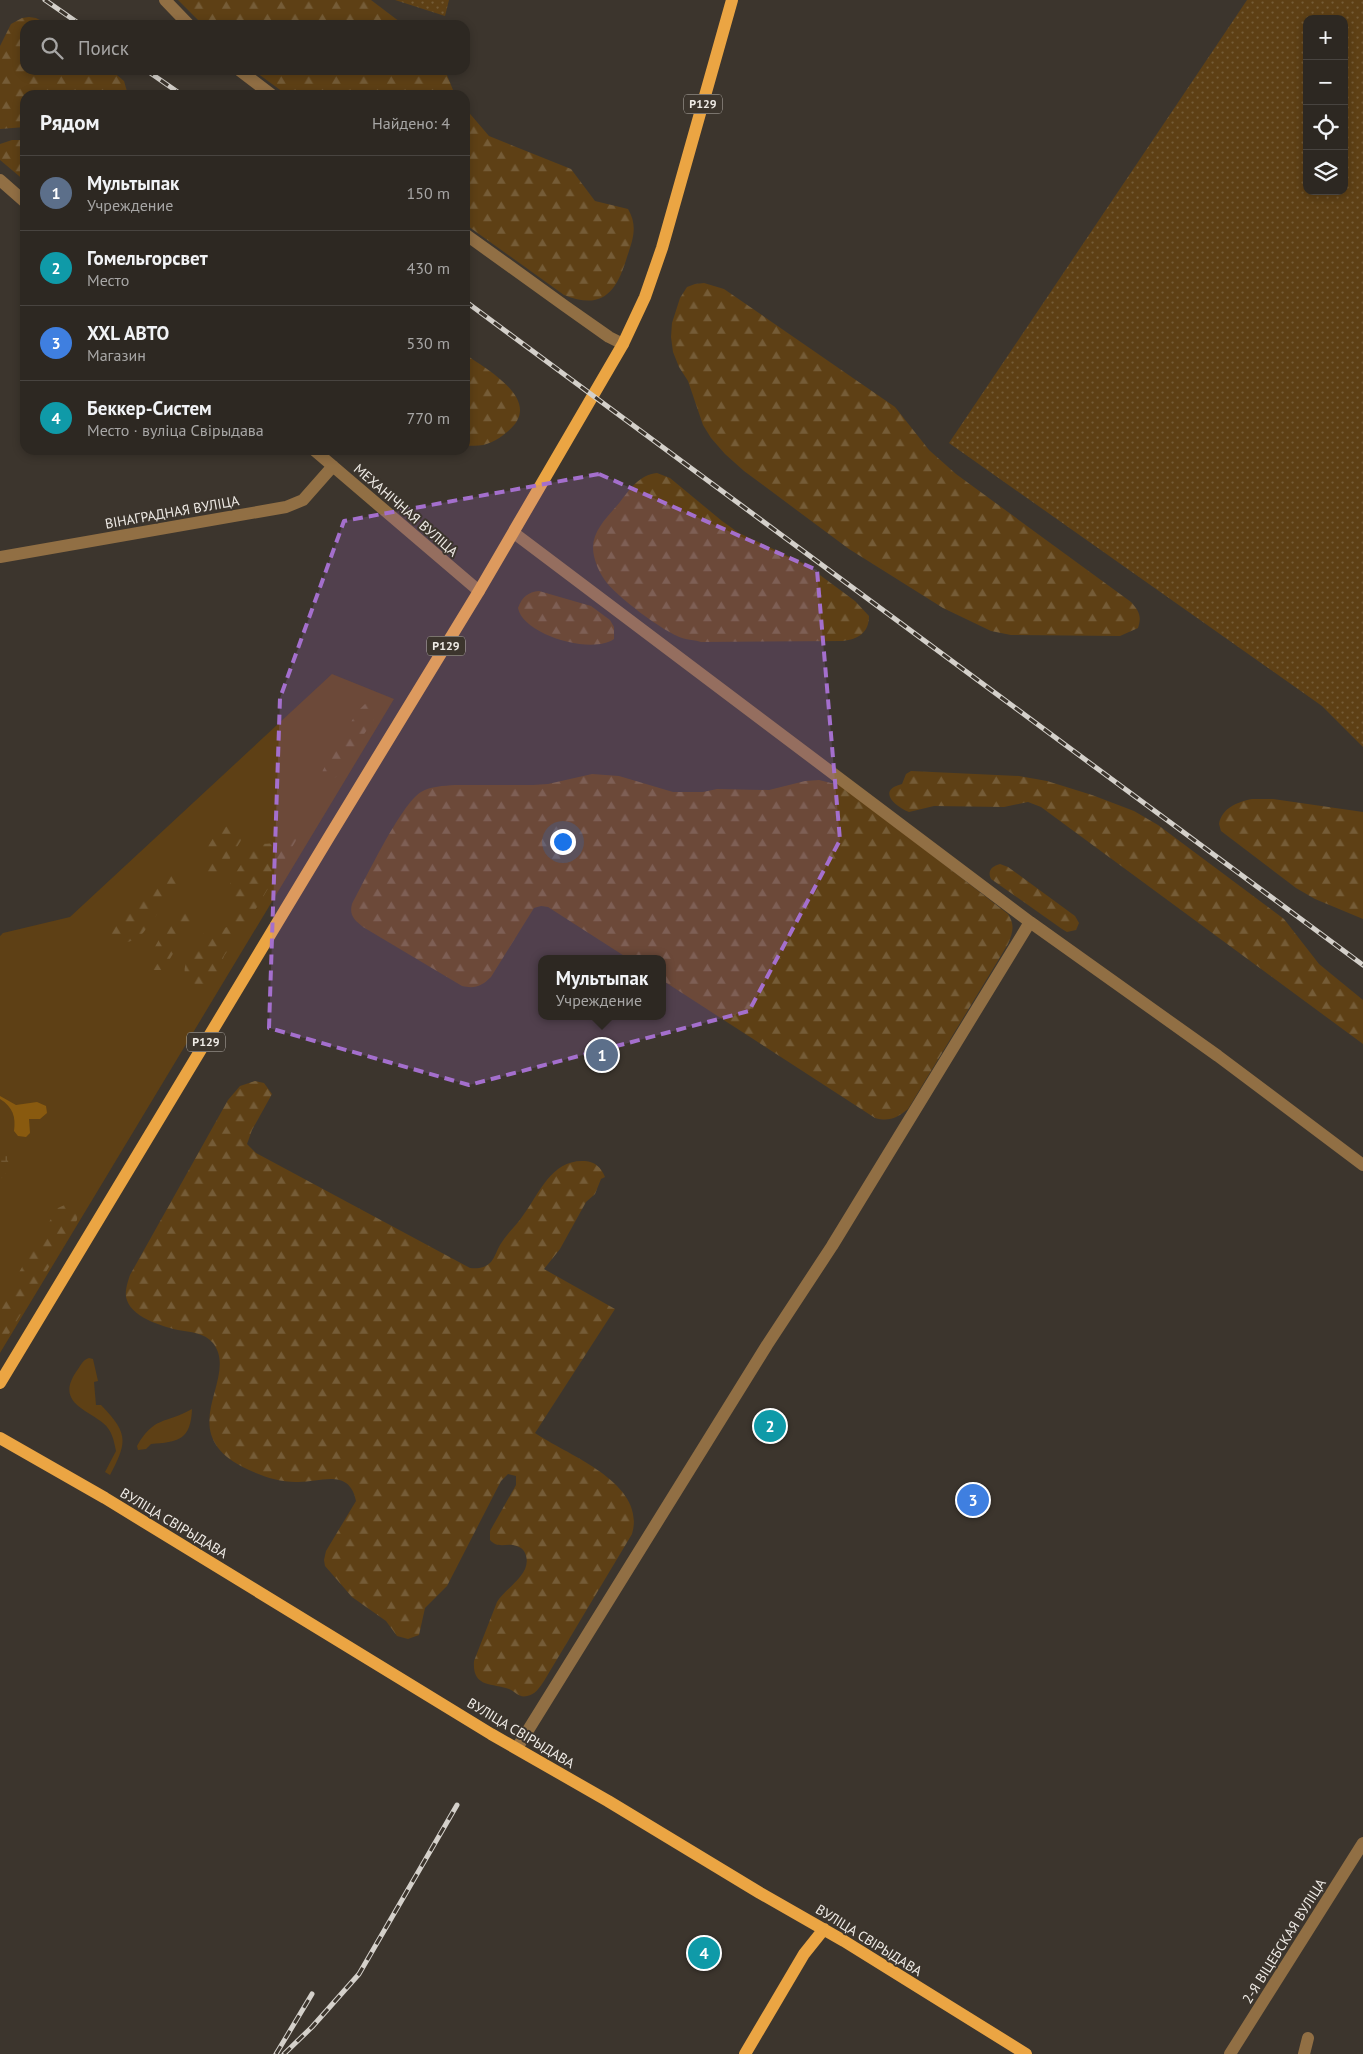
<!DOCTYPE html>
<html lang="ru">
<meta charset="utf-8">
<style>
:root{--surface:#2d2822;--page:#39342f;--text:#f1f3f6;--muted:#a7a6a5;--line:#484440;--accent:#d6ab8b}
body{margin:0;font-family:"PT Sans",sans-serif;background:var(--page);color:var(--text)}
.controls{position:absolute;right:15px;top:15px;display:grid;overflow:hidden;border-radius:10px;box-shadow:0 2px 8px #0003}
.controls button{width:45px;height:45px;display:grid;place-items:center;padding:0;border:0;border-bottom:1px solid var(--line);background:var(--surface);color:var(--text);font:25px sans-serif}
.you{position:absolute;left:562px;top:841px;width:18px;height:18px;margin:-12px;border:4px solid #fff;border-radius:50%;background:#1a73e8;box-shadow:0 0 0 8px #1a73e833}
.badge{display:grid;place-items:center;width:32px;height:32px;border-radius:50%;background:var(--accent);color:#fff;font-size:16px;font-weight:700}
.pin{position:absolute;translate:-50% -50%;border:2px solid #fff;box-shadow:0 1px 5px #0006}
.popup{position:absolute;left:538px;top:955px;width:128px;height:65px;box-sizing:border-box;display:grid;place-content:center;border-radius:10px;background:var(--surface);filter:drop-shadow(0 1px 4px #0005);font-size:16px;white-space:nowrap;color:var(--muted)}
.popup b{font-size:19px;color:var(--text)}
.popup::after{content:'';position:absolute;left:50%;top:100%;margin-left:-10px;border:10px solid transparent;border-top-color:var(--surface)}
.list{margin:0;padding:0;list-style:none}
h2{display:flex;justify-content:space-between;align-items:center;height:65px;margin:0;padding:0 20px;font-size:21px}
h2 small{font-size:16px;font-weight:400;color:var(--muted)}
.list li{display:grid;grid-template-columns:32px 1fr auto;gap:15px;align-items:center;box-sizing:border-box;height:75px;padding:0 20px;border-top:1px solid var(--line)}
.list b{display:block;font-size:19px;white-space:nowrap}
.list p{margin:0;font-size:16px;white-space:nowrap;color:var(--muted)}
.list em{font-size:16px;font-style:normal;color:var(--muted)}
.icon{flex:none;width:28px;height:28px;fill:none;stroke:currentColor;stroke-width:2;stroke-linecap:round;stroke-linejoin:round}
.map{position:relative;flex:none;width:1363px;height:2054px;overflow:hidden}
.search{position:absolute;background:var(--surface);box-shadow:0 2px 8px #0003;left:20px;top:20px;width:450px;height:55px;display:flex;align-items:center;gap:12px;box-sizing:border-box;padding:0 18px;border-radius:15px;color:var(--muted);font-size:19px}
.panel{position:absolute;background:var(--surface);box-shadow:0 2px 8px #0003;left:20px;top:90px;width:450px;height:365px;border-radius:15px}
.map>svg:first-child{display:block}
.grass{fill:#5e4015}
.forest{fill:url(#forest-firs)}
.wetland{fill:url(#wetland-marsh)}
.garden{fill:url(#garden-dots);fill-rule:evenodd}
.water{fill:#895a0f}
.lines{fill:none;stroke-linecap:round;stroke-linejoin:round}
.minor{stroke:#916f44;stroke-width:12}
.major{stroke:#eba543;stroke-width:12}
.rail-casing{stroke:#d4d0ca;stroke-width:5}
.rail{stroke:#3c352d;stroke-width:3;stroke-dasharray:9;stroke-linecap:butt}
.marked{fill:#a46fcd;fill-opacity:0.2;stroke:#a46fcd;stroke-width:4;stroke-dasharray:10 6;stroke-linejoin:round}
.labels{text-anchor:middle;stroke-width:4;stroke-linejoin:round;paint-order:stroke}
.shield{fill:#3c352d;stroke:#b9b4ae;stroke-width:1}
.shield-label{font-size:12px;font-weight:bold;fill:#efebe6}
.street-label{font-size:14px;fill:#efebe6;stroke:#3c352d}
</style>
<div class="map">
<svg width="1363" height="2054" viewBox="0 0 1363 2054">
<defs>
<pattern id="forest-firs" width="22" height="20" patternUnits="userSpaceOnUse" patternTransform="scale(1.25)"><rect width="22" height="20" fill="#5e4015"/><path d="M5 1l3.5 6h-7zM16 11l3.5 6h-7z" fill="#755c37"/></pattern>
<pattern id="wetland-marsh" width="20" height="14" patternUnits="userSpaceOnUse" patternTransform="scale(1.25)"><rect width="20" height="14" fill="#5e4015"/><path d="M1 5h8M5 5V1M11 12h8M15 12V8" fill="none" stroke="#755c37"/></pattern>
<pattern id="garden-dots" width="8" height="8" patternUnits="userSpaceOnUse" patternTransform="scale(1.25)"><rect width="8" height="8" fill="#5e4015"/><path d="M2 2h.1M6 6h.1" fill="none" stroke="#755c37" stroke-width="1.8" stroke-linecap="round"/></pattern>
</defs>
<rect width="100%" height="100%" fill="#3c352d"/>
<!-- grass -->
<path class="grass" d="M 332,674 L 394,699 L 0,1353 L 0,936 L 3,933 L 70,917 Z
M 89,1358 L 93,1359 L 98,1381 L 94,1382 L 96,1405 L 101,1405 C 128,1433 128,1441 110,1475 L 105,1472 L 116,1451 C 114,1441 112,1430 103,1423 C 86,1409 56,1402 76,1372 C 80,1367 82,1360 89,1358 Z
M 192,1409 C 191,1440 178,1442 151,1444 L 146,1449 L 138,1450 L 137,1446 C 154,1416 165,1424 192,1409 Z"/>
<!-- forest -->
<path class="forest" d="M 178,0 L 371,0 L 404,25 L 203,25 Z
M 29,17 L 36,18 L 49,25 L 25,25 L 25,70 L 111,70 L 124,81 L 128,95 L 25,95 L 25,127 L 0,129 L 0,46 L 11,24 L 22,18 Z
M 253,70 L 445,70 L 455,95 L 287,95 Z
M 465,108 L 489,136 L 571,169 L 595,201 L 628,209 C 638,226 633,239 627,257 C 617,291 603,311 564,295 L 465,224 Z
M 12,140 L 25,140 L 25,181 L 0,160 L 0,144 Z
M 704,283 L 724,289 L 895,407 L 929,450 L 956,474 L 1131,602 C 1139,611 1142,616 1138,628 L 1120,636 L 1011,635 L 991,631 L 943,608 L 849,549 L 744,471 L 725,454 L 711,438 L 703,425 L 688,381 L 679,367 L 673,352 L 671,337 L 672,323 L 680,298 L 687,287 L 695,284 Z
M 465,354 C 487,370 546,401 507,432 C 494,443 482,448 465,445 Z
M 657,473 L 670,478 L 722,521 L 739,533 L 805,564 L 855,601 L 869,616 C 869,633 858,639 843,641 L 701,642 C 695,640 688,640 682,638 C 664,632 615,596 604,579 C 598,570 593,558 593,547 C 593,530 609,515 620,502 C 630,489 639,475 657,473 Z
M 539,591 L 591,606 L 610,620 L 614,627 L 614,639 C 592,655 523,635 518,608 C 522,597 528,592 539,591 Z
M 368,703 L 375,708 L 374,719 L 336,777 L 329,780 L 325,779 L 322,773 L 323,770 L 357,712 L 365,704 Z
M 911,771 L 1019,776 L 1047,781 L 1092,795 L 1134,811 L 1158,825 L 1284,919 L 1319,964 L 1363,1000 L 1363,1044 L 1041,807 L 1028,802 L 1004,807 L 934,806 L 909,812 C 894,806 877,790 902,784 L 906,774 Z
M 592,774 L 619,776 L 673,792 L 703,792 L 717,789 L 769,790 L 805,781 L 819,780 L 843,786 L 1008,914 C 1015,925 1013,932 1008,944 L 908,1109 C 897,1118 889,1122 875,1118 L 662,980 L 662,959 L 629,959 L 548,907 L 541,906 L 534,908 L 491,977 C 482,986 475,989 462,986 L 363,927 C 354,920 349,915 352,904 C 365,880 401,804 421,792 C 431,786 443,786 455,785 L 533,785 L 548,784 Z
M 1252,799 L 1273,799 L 1363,812 L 1363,919 L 1315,899 L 1296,888 L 1221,831 L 1219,824 C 1222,808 1237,802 1252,799 Z
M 234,824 L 242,827 L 244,834 L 243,837 L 216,882 C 211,887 206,887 203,881 C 199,860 211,828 234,824 Z
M 292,828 L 298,829 L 298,837 L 259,904 L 224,956 L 214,984 L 205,987 C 180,982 181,969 192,951 C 195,944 199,937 205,932 C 212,927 220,930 227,927 C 244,911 226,906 227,892 C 228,884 249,850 256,846 C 262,842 271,845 278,842 C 284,838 286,832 292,828 Z
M 1000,864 L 1008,867 L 1075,916 L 1079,923 L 1076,930 L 1067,932 L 1062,929 L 991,879 C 987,871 992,866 1000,864 Z
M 171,870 L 179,872 L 181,876 L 178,886 L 143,933 C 127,949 97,947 113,922 L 154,879 Z
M 184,910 L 188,910 L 193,915 L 192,922 L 165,967 L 161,970 L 153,970 L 149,965 C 147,955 174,913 184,910 Z
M 255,1081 L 264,1083 L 272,1094 L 252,1130 L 247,1144 L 256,1153 L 470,1268 C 478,1269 485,1268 491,1262 C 495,1257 497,1250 500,1245 C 507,1233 517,1225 524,1214 C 540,1192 552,1159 585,1161 C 595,1162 601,1167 605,1177 L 601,1179 L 595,1194 L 586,1202 L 560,1249 L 544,1269 L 615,1309 L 535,1433 C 569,1456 647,1483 632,1534 L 544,1681 C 540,1687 535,1695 527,1696 C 519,1698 516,1692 509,1689 C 492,1683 472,1688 474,1661 L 497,1602 C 506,1587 534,1574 525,1553 C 523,1548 518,1546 513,1545 C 504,1544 497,1548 490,1540 L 490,1531 L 516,1485 L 516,1476 L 508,1474 L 501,1481 L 447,1586 L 425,1608 L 419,1635 L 408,1639 L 397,1636 L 386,1621 L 352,1597 L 325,1566 L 324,1560 L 326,1551 L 356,1501 C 349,1467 320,1483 296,1482 C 280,1482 264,1477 249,1470 C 168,1433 241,1379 213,1343 C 205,1333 190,1332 178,1330 C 161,1326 130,1317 126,1297 C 125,1290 128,1281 130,1275 L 228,1100 L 240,1086 Z
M 69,1203 L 78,1209 L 77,1220 L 0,1349 L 0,1304 L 54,1214 L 58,1208 Z"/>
<!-- wetland -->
<path class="wetland" d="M 0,1146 C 10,1154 12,1171 0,1179 Z"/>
<!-- garden -->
<path class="garden" d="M 395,0 L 449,0 L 445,16 Z
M 1247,0 L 1363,0 L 1363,747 L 1322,706 L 949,443 ZM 1307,19 L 1344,19 L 1344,191 L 1307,191 Z"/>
<!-- water -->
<path class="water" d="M 0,1096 L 16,1105 L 37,1102 L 46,1106 L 47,1113 L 40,1119 L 29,1119 L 30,1133 L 26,1137 L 18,1136 L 14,1131 C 16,1117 13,1107 0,1099 Z"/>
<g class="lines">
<!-- minor -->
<path class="minor" d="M 165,0 L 189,25
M 239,70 L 272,95
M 0,180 L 25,202
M 465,234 L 565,306 L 609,337 L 623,344
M 314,450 L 479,591
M 514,533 L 1030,922 L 1218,1056 L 1363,1165
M 0,557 L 286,507 L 303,500 L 333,466
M 517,1748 L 767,1345 L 832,1246 L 1030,922
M 1230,2054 L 1363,1843
M 1304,2054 L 1308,2038"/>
<!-- major -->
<path class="major" d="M 0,1383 L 329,837 L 479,591 L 623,344 L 645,297 L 662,248 L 732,0
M 0,1438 L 105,1498 L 491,1734 L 608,1801 L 760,1893 L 844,1941 L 1026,2054
M 745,2054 L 804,1954 L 824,1929"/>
<defs>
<path id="rail" d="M 45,0 L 81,25
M 146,70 L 182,95
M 465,301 L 1363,965
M 276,2054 L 312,1994
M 284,2054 L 312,2027 L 359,1974 L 457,1805"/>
</defs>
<!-- rail casing -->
<use href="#rail" class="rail-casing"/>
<!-- rail -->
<use href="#rail" class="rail"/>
</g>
<!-- marked area -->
<path class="marked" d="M 599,474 L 817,570 L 840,840 L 749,1011 L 469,1085 L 269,1028 L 280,698 L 344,521 Z"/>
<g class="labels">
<!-- shield labels -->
<g class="shield">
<rect x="684" y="94.5" width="38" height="19" rx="4"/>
<rect x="427" y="636.5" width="38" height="19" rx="4"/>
<rect x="187" y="1032.5" width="38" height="19" rx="4"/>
</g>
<g class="shield-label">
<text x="703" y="108">Р129</text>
<text x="446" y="650">Р129</text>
<text x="206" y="1046">Р129</text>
</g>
<!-- street labels -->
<g class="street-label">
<text transform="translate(406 510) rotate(41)" y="5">МЕХАНІЧНАЯ ВУЛІЦА</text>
<text transform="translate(172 512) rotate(-10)" y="5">ВІНАГРАДНАЯ ВУЛІЦА</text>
<text transform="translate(174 1523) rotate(31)" y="5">ВУЛІЦА СВІРЫДАВА</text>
<text transform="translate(521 1733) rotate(31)" y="5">ВУЛІЦА СВІРЫДАВА</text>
<text transform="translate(869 1940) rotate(32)" y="5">ВУЛІЦА СВІРЫДАВА</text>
<text transform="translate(1284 1941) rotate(-58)" y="5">2-Я ВІЦЕБСКАЯ ВУЛІЦА</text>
</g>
</g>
</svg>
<div class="controls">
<button>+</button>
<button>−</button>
<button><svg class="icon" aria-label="locate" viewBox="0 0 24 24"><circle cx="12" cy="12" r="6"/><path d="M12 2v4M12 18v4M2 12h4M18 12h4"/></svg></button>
<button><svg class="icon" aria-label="layers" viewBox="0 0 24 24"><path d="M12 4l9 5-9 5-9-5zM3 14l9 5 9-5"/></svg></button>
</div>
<div class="you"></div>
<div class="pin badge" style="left:602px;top:1055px;background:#5c6f8a">1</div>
<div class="popup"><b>Мультыпак</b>Учреждение</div>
<div class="pin badge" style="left:770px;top:1426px;background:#0f9aa8">2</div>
<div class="pin badge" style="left:973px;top:1500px;background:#3f7fe0">3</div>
<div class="pin badge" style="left:704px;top:1953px;background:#0f9aa8">4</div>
<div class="search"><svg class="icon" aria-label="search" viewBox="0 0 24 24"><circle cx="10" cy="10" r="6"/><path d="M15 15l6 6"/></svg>Поиск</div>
<section class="panel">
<h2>Рядом<small>Найдено: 4</small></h2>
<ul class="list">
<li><span class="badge" style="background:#5c6f8a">1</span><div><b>Мультыпак</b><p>Учреждение</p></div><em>150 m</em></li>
<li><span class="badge" style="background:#0f9aa8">2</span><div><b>Гомельгорсвет</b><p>Место</p></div><em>430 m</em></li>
<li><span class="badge" style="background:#3f7fe0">3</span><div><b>XXL АВТО</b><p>Магазин</p></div><em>530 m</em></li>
<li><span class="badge" style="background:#0f9aa8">4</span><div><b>Беккер-Систем</b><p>Место · вуліца Свірыдава</p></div><em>770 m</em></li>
</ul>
</section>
</div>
